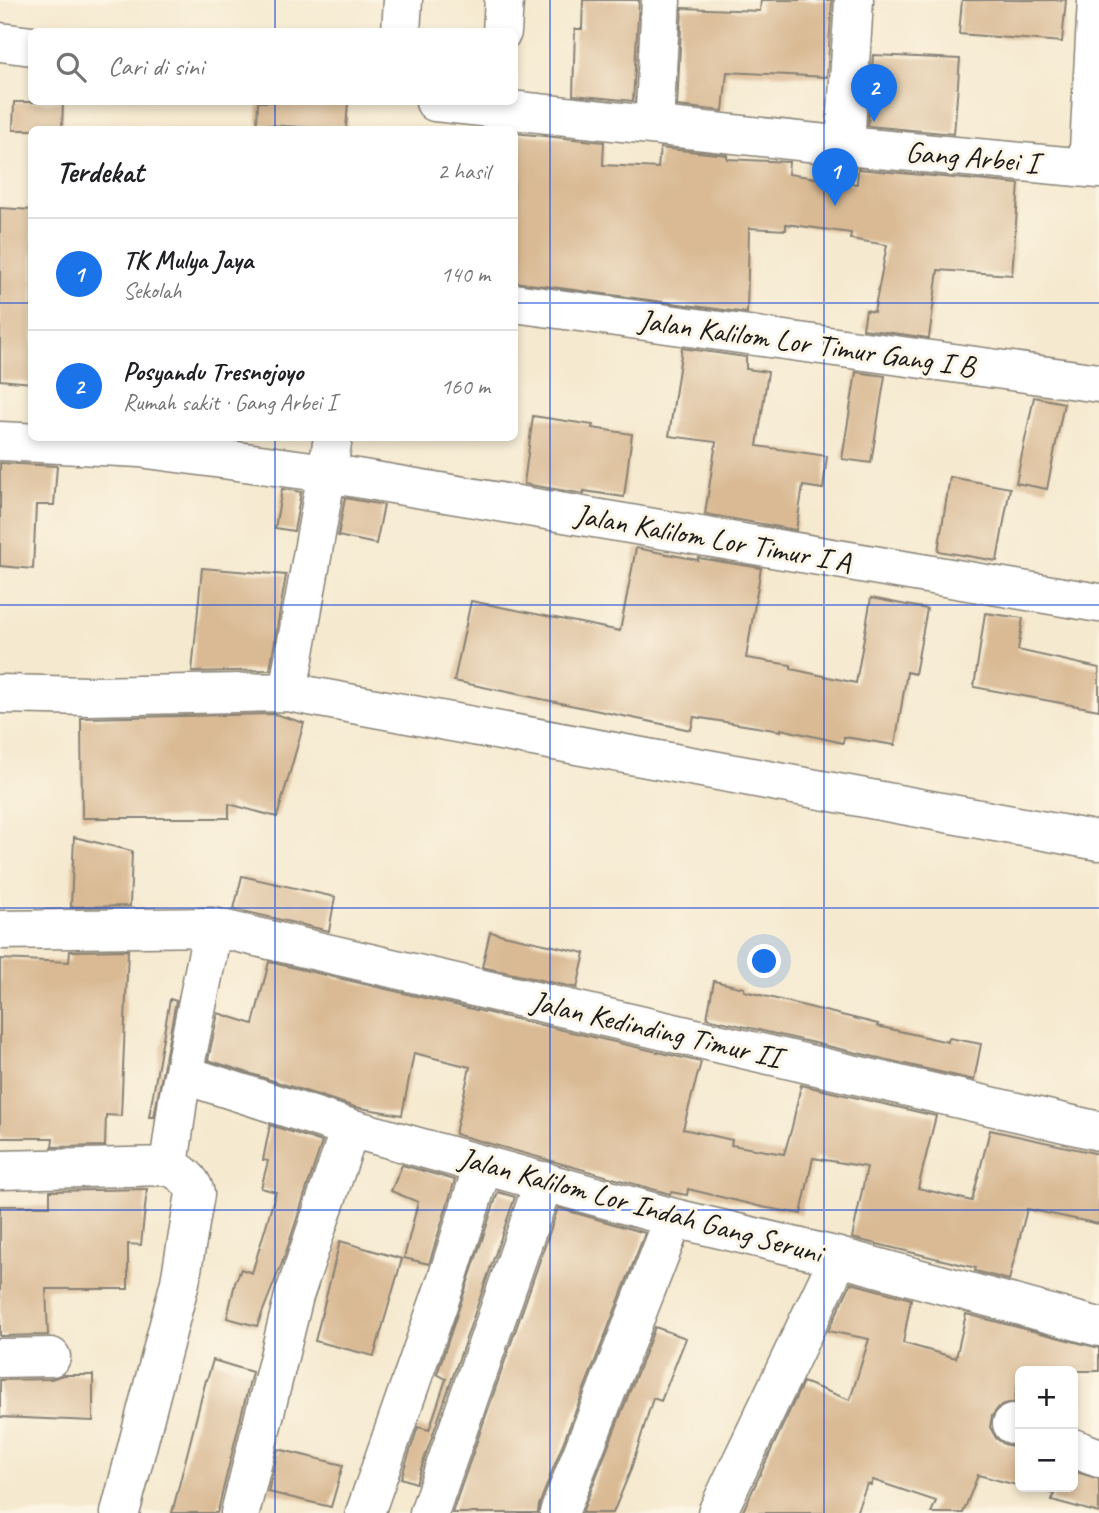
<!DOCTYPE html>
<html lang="id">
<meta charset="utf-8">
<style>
:root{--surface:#fff;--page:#f6f6f6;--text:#202124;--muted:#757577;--line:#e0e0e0;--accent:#1a73e8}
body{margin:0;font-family:Caveat,sans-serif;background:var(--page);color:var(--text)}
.controls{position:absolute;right:21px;bottom:21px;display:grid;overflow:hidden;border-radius:10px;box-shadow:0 4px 10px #0003}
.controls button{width:63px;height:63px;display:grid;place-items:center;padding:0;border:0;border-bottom:2px solid var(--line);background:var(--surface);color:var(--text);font:35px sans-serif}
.you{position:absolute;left:765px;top:962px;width:24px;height:24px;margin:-18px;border:5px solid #fff;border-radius:50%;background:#1a73e8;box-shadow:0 0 0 10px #1a73e833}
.badge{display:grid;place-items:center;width:46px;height:46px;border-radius:50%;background:var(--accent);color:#fff;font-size:23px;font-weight:700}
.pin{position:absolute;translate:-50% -58px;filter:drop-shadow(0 2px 4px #0008)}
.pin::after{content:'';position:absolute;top:37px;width:24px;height:21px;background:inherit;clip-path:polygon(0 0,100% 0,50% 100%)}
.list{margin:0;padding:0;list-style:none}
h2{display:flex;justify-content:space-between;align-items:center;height:91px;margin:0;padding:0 28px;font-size:30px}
h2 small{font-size:23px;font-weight:400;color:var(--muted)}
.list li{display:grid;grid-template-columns:46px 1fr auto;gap:21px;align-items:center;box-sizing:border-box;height:112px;padding:0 28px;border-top:2px solid var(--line)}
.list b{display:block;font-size:26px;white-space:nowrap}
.list p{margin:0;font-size:23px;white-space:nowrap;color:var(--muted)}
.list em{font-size:23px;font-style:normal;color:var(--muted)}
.icon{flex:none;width:38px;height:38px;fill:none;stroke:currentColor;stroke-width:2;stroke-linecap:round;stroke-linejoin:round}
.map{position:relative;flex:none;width:1099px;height:1513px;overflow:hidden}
.search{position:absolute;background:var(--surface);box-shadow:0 4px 10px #0003;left:28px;top:28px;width:490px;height:77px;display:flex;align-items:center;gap:18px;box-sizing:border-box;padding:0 24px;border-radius:10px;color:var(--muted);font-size:26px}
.panel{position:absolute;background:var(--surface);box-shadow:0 4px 10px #0003;left:28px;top:126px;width:490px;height:315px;border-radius:10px}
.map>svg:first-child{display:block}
.building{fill:#d9ba94}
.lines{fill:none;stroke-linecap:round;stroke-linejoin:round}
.minor-casing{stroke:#888276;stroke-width:41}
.minor{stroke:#fff;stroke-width:38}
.grid{fill:none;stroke:#1d4ed8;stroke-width:2;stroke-opacity:0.55}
.labels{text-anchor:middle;stroke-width:6;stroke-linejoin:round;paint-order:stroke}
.street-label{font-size:30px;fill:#1c1c1c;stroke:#fcf5e5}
</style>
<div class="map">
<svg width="1099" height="1513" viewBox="0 0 1099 1513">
<rect width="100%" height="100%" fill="#fcf5e5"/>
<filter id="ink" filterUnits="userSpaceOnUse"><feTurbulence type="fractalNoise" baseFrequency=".0143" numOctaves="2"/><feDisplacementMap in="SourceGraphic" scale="14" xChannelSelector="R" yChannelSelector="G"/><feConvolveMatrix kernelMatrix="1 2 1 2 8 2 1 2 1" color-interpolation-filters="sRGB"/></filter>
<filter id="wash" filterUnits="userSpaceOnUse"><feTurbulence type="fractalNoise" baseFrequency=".00686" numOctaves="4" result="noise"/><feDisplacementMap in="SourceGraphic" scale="28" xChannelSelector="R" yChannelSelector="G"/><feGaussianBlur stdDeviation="1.57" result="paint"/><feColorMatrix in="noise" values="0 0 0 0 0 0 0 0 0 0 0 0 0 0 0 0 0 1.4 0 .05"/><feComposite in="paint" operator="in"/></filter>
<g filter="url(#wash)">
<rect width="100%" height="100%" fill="#f5e9cf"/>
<g id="blocks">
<!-- building -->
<path class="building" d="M 583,0 L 639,0 L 633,101 L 573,95 L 575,29 L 582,29 Z
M 761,0 L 832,0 L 827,77 L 727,72 L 723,111 L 677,106 L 682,8 L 760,11 Z
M 962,0 L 1066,0 L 1062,42 L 959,34 Z
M 873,55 L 960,59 L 954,134 L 868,126 Z
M 14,102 L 63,102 L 62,130 L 13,130 Z
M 258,102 L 348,102 L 346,130 L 257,124 Z
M 514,133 L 604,142 L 603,165 L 658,168 L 660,148 L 727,155 L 727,159 L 789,162 L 788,174 L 857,184 L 858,169 L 1019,184 L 1012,275 L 938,270 L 929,338 L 863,329 L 866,310 L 874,312 L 887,245 L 850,239 L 851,233 L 786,224 L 786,230 L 749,228 L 747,313 L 514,282 Z
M 0,208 L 32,210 L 32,383 L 0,380 Z
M 682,348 L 746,357 L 746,369 L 768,372 L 757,446 L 827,456 L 823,489 L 803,486 L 796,530 L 705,514 L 716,442 L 669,436 Z
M 856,372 L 885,376 L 871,463 L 842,459 Z
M 1034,397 L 1064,403 L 1047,489 L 1016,483 Z
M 533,416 L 593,425 L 592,428 L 632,434 L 624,497 L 584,491 L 584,494 L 524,484 Z
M 0,463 L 57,466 L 54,505 L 36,505 L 33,569 L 0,566 Z
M 950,477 L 1010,488 L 997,561 L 938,551 Z
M 282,489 L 301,492 L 294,531 L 275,528 Z
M 345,498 L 384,505 L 376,544 L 338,536 Z
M 636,548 L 698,560 L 698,558 L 761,568 L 746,658 L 791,665 L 791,669 L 856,683 L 871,598 L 927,609 L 915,674 L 907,672 L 895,745 L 844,737 L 843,743 L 781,729 L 781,731 L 694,717 L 691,730 L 454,681 L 471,601 L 620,631 Z
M 202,568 L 286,575 L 270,670 L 192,672 Z
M 985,613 L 1023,618 L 1018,650 L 1099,668 L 1099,710 L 974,687 Z
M 275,714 L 304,723 L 277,817 L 229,804 L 229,818 L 82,818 L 81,718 Z
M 74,837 L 132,851 L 130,906 L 71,907 Z
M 242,876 L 335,897 L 329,931 L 234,909 Z
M 490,932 L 585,953 L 577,988 L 482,967 Z
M 128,950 L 121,1116 L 106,1115 L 105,1146 L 52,1147 L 53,1138 L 0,1138 L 0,959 L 69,962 L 70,951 Z
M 269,962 L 701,1062 L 683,1129 L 732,1140 L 731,1145 L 784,1154 L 792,1127 L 801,1085 L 936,1116 L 918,1188 L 972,1201 L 990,1130 L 1099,1154 L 1099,1224 L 1027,1209 L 1009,1280 L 975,1271 L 976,1268 L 852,1238 L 867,1167 L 813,1158 L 801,1214 L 762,1207 L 688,1189 L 687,1195 L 671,1192 L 670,1194 L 455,1134 L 470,1067 L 414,1053 L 402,1115 L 355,1107 L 208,1060 L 218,1013 L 253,1024 Z
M 714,981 L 744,988 L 744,991 L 878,1024 L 877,1026 L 948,1042 L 949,1038 L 981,1044 L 974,1080 L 707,1018 Z
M 170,999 L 176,1001 L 154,1117 L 149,1117 Z
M 270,1125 L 322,1142 L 285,1255 L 257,1326 L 227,1318 L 235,1283 L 241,1269 L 252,1273 L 276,1192 L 261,1188 L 268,1161 L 263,1160 Z
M 402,1165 L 455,1180 L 429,1264 L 404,1258 L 418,1202 L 391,1191 Z
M 147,1189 L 141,1245 L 128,1244 L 128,1289 L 46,1289 L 48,1335 L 0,1336 L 0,1206 L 50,1206 L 50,1191 Z
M 498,1192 L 515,1197 L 416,1483 L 401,1478 L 418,1427 L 429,1430 L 446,1379 L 437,1374 Z
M 558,1208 L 645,1233 L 539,1505 L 538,1513 L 452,1513 Z
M 340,1241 L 402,1259 L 374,1356 L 315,1341 Z
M 851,1283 L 911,1299 L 903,1343 L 956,1358 L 966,1314 L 1099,1348 L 1099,1371 L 1020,1371 L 1014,1403 L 1008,1403 L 999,1407 L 992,1416 L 990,1427 L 996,1438 L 1004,1444 L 1020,1448 L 1020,1486 L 978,1475 L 963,1513 L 931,1513 L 936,1501 L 873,1480 L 871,1485 L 867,1484 L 856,1513 L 742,1513 L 803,1382 L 850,1400 L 869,1339 L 828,1331 Z
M 655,1327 L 686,1338 L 661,1401 L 653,1398 L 630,1472 L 613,1513 L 582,1513 Z
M 213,1360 L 252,1372 L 219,1506 L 217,1513 L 172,1513 L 206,1380 L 207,1380 Z
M 63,1375 L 93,1375 L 93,1421 L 0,1417 L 0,1380 L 51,1379 Z
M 278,1449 L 343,1465 L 331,1507 L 268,1492 Z
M 1073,1471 L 1099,1479 L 1099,1513 L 1052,1500 L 1054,1494 L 1024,1487 L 1073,1487 Z"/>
</g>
</g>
<g filter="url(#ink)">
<use href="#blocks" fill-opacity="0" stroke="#888276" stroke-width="2"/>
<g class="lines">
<defs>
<path id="minor" d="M 401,32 L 403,0
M 502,32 L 504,0
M 0,42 L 32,46
M 435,102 L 845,146 L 1099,169
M 654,125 L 661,0
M 845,146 L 854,0
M 1088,168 L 1097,0
M 514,303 L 1099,383
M 0,441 L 140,448 L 327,473 L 1099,603
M 288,692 L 333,438
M 0,694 L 90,696 L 288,692 L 1099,841
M 0,930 L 213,927 L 1099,1131
M 185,1075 L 350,1128 L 674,1218 L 839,1257 L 1099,1327
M 169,1166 L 178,1100 L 213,927
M 0,1170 L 169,1166 C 181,1172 193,1180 195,1194 L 180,1282 L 120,1513
M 0,1358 L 51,1357
M 1012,1424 L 1020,1427
M 1073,1448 L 1099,1458
M 240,1513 L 294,1296 L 350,1128
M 365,1513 L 447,1279 L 483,1165
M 429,1513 L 544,1181
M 559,1513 L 674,1218
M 717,1513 L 839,1257"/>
</defs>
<!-- minor casing -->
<use href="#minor" class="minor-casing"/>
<!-- minor -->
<use href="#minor" class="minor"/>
</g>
</g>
<!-- grid -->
<path class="grid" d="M 275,0 L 275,32M 550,0 L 550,1513M 824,0 L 824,1513M 275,102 L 275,130M 0,303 L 32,303M 514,303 L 1099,303M 275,438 L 275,1513M 0,605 L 1099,605M 0,908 L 1099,908M 0,1210 L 1099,1210"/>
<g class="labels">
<!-- street labels -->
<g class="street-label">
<text transform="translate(972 157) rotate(5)" y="10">Gang Arbei I</text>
<text transform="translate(807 343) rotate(8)" y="10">Jalan Kalilom Lor Timur Gang I B</text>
<text transform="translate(713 538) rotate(10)" y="10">Jalan Kalilom Lor Timur I A</text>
<text transform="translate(656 1029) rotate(13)" y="10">Jalan Kedinding Timur II</text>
<text transform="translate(641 1205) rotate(15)" y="10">Jalan Kalilom Lor Indah Gang Seruni</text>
</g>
</g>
</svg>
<div class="controls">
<button>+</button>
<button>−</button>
</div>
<div class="you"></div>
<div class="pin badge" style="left:835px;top:206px">1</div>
<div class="pin badge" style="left:874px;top:122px">2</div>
<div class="search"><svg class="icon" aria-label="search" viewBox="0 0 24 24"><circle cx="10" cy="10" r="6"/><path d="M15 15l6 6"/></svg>Cari di sini</div>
<section class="panel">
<h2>Terdekat<small>2 hasil</small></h2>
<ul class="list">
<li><span class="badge">1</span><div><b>TK Mulya Jaya</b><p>Sekolah</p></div><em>140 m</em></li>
<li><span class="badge">2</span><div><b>Posyandu Tresnojoyo</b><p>Rumah sakit · Gang Arbei I</p></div><em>160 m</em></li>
</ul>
</section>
</div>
